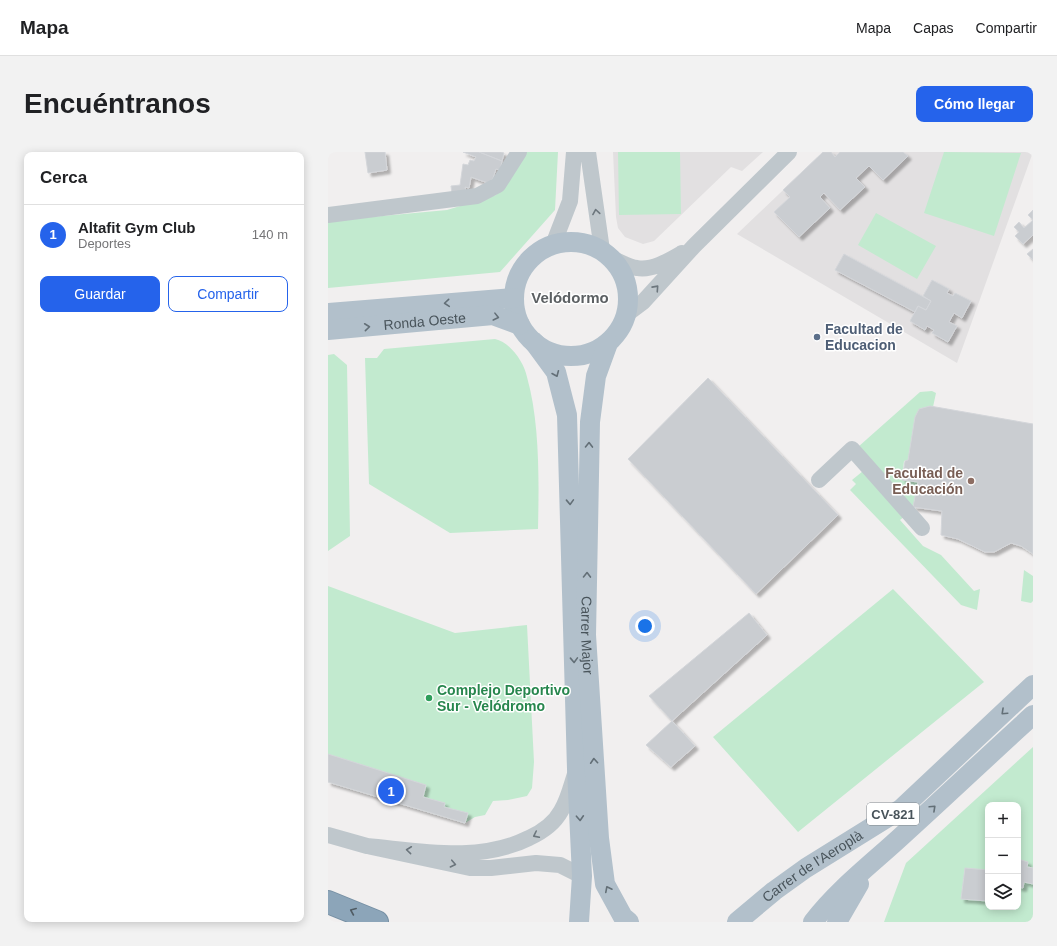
<!DOCTYPE html>
<html lang="es">
<meta charset="utf-8">
<style>
:root{--surface:#fff;--page:#f2f2f2;--text:#202124;--muted:#757577;--line:#e0e0e0;--accent:#2563eb}
body{margin:0;font-family:Arial,sans-serif;background:var(--page);color:var(--text)}
.controls{position:absolute;right:12px;bottom:12px;display:grid;overflow:hidden;border-radius:8px;box-shadow:0 2px 10px #0003}
.controls button{width:36px;height:36px;display:grid;place-items:center;padding:0;border:0;border-bottom:1px solid var(--line);background:var(--surface);color:var(--text);font:20px sans-serif}
.you{position:absolute;left:317px;top:474px;width:14px;height:14px;margin:-10px;border:3px solid #fff;border-radius:50%;background:#1a73e8;box-shadow:0 0 0 6px #1a73e833}
.badge{display:grid;place-items:center;width:26px;height:26px;border-radius:50%;background:var(--accent);color:#fff;font-size:13px;font-weight:700}
.pin{position:absolute;translate:-50% -50%;border:2px solid #fff;box-shadow:0 1px 4px #0006}
.list{margin:0;padding:0;list-style:none}
h2{display:flex;justify-content:space-between;align-items:center;height:52px;margin:0;padding:0 16px;font-size:17px}
h2 small{font-size:13px;font-weight:400;color:var(--muted)}
.list li{display:grid;grid-template-columns:26px 1fr auto;gap:12px;align-items:center;box-sizing:border-box;height:60px;padding:0 16px;border-top:1px solid var(--line)}
.list b{display:block;font-size:15px;white-space:nowrap}
.list p{margin:0;font-size:13px;white-space:nowrap;color:var(--muted)}
.list em{font-size:13px;font-style:normal;color:var(--muted)}
.actions{display:flex;gap:8px;padding:12px 16px}
.actions a{flex:1;padding:9px 0;border:1px solid var(--accent);border-radius:8px;text-align:center;font-size:14px;color:var(--accent)}
.actions .main{background:var(--accent);color:#fff}
.icon{flex:none;width:22px;height:22px;fill:none;stroke:currentColor;stroke-width:2;stroke-linecap:round;stroke-linejoin:round}
.map{position:relative;flex:none;width:705px;height:770px;overflow:hidden;border-radius:8px}
header{display:flex;align-items:center;gap:24px;box-sizing:border-box;height:56px;padding:0 20px;background:var(--surface);border-bottom:1px solid var(--line)}
header strong{font-size:19px}
nav{display:flex;gap:22px;margin-inline-start:auto;font-size:14px}
.intro{display:flex;align-items:center;justify-content:space-between;box-sizing:border-box;height:96px;padding:0 24px}
h1{margin:0;font-size:28px}
.button{padding:10px 18px;border-radius:8px;background:var(--accent);color:#fff;font-size:14px;font-weight:700}
main{display:flex;gap:24px;padding:0 24px}
aside{flex:1;background:var(--surface);border-radius:8px;box-shadow:0 2px 10px #0003}
.map>svg:first-child{display:block}
.education{fill:#e2e0e1}
.green{fill:#c2eacf;fill-rule:evenodd}
.building{fill:#cacdd1;stroke:#d4d6da;filter:url(#shadow)}
.lines{fill:none;stroke-linecap:round;stroke-linejoin:round}
.highway-casing{stroke:#7790a4;stroke-width:24}
.minor{stroke:#bfc7cc;stroke-width:16}
.major{stroke:#b2c0cb;stroke-width:20}
.highway{stroke:#8ca5b9;stroke-width:22}
.oneway{stroke:#6c767d}
.oneway2{stroke:#636f77}
.oneway3{stroke:#505c64}
.service-dot{fill:#5c6f8a;stroke:#fff;stroke-width:1.5}
.education-dot{fill:#8d6e63;stroke:#fff;stroke-width:1.5}
.leisure-dot{fill:#2e9e5b;stroke:#fff;stroke-width:1.5}
.labels{text-anchor:middle;stroke-width:3;stroke-linejoin:round;paint-order:stroke}
.shield{fill:#fff;stroke:#80878c;stroke-width:1}
.shield-label{font-size:13px;font-weight:bold;fill:#49545b}
.street-label{font-size:14px;fill:#49545b;stroke:#fff}
.service-label{font-size:14px;font-weight:bold;fill:#4e5e75;stroke:#fff;text-anchor:start}
.education-label{font-size:14px;font-weight:bold;fill:#785e54;stroke:#fff;text-anchor:end}
.leisure-label{font-size:14px;font-weight:bold;fill:#27864d;stroke:#fff;text-anchor:start}
.neighbourhood-label{font-size:15px;font-weight:bold;fill:#5c6063;stroke:#fff}
</style>
<header>
<strong>Mapa</strong>
<nav><a>Mapa</a><a>Capas</a><a>Compartir</a></nav>
</header>
<div class="intro"><h1>Encuéntranos</h1><a class="button">Cómo llegar</a></div>
<main>
<aside>
<h2>Cerca<small></small></h2>
<ul class="list">
<li><span class="badge">1</span><div><b>Altafit Gym Club</b><p>Deportes</p></div><em>140 m</em></li>
</ul>
<div class="actions"><a class="main">Guardar</a><a>Compartir</a></div>
</aside>
<div class="map">
<svg width="705" height="770" viewBox="0 0 705 770">
<defs>
<filter id="shadow"><feDropShadow dx="3.5" dy="3.5" stdDeviation="1" flood-color="#0004"/></filter>
</defs>
<rect width="100%" height="100%" fill="#f1efef"/>
<!-- education -->
<path class="education" d="M 285,0 L 435,0 L 414,19 L 403,15 L 326,89 L 315,92 L 297,85 L 290,76 L 288,65 Z
M 495,0 L 705,0 L 629,211 L 409,82 Z"/>
<!-- green -->
<path class="green" d="M 198,0 L 230,0 L 227,58 L 172,120 L 0,136 L 0,69 L 119,58 L 168,43 Z
M 290,0 L 352,0 L 353,62 L 291,63 Z
M 616,0 L 693,1 L 666,84 L 596,61 Z
M 548,61 L 608,94 L 589,127 L 530,93 Z
M 167,187 C 182,190 196,210 199,225 C 212,271 211,329 210,377 L 122,381 L 41,332 L 37,206 L 49,206 L 56,197 Z
M 6,202 L 19,213 L 22,384 L 0,399 L 0,203 Z
M 604,239 L 608,241 L 605,255 L 602,254 L 591,258 L 580,308 L 576,309 L 574,327 L 590,330 L 585,355 L 530,295 L 592,240 Z
M 535,319 L 577,364 L 572,368 L 595,394 L 613,403 L 646,439 L 652,437 L 649,458 L 633,453 L 522,338 L 528,332 L 524,328 Z
M 696,418 L 705,424 L 705,449 L 703,451 L 693,449 Z
M 0,434 L 127,481 L 199,473 L 206,610 L 204,636 L 199,644 L 180,648 L 165,649 L 157,663 L 147,665 L 137,671 L 0,630 Z
M 565,437 L 656,530 L 470,680 L 385,585 Z
M 705,595 L 705,770 L 556,770 L 578,711 ZM 660,653 L 690,653 L 690,755 L 660,755 Z"/>
<!-- building -->
<path class="building" d="M 37,0 L 57,0 L 59,18 L 40,21 Z
M 135,0 L 151,0 L 174,9 L 172,18 L 168,17 L 163,32 L 143,25 L 141,36 L 137,35 L 138,41 L 124,42 L 123,34 L 132,33 L 135,12 L 140,13 L 142,8 L 146,9 L 148,5 Z
M 151,0 L 173,0 L 176,1 L 174,9 Z
M 495,0 L 503,0 L 507,5 L 512,0 L 575,0 L 580,4 L 555,28 L 541,14 L 528,26 L 537,35 L 512,58 L 496,41 L 492,45 L 502,56 L 471,85 L 446,60 L 462,45 L 455,38 Z
M 705,58 L 705,83 L 695,92 L 687,84 L 691,80 L 686,75 L 691,70 L 696,76 L 705,68 L 700,63 Z
M 705,97 L 705,108 L 699,102 Z
M 516,102 L 603,149 L 598,158 L 590,154 L 587,160 L 507,118 Z
M 604,128 L 621,137 L 619,141 L 625,144 L 627,141 L 643,149 L 634,166 L 626,161 L 621,170 L 629,174 L 620,190 L 604,181 L 606,178 L 599,174 L 597,178 L 582,169 L 590,154 L 598,158 L 603,149 L 595,144 Z
M 380,226 L 510,363 L 428,442 L 300,307 Z
M 602,254 L 705,272 L 705,402 L 693,394 L 683,391 L 666,400 L 657,400 L 630,387 L 613,383 L 614,359 L 585,355 L 590,330 L 574,328 L 577,309 L 580,308 L 587,265 L 591,257 Z
M 421,461 L 439,483 L 344,569 L 321,544 Z
M 344,569 L 367,594 L 343,615 L 318,593 Z
M 0,602 L 98,633 L 95,645 L 117,651 L 116,655 L 140,661 L 137,671 L 0,630 Z
M 690,707 L 700,710 L 699,715 L 705,716 L 705,732 L 696,730 L 695,736 L 690,735 Z
M 637,716 L 660,718 L 660,749 L 633,747 Z"/>
<g class="lines">
<defs>
<path id="highway" d="M 0,750 L 49,770"/>
</defs>
<!-- highway casing -->
<use href="#highway" class="highway-casing"/>
<!-- minor -->
<path class="minor" d="M 260,0 L 274,98
M 0,63 L 149,44 L 170,33 L 191,0
M 225,93 L 242,49 L 246,0
M 285,107 C 293,110 301,115 309,116 C 324,119 342,108 354,101
M 299,162 L 315,150 L 366,94 L 461,0
M 491,328 L 524,297 L 594,376
M 247,622 C 243,634 240,648 233,659 C 226,672 214,680 201,686 C 151,711 93,699 39,694 L 142,716 L 163,716 L 208,711 L 232,713 L 254,724
M 0,683 L 39,694"/>
<!-- major -->
<g class="major">
<circle cx="243" cy="147" r="57"/>
<path d="M 0,161 L 186,146"/>
<path id="s1" d="M 0,178 L 165,163 L 192,173"/>
<path d="M 206,190 L 228,220 L 239,263 L 249,617 L 254,724 L 251,770"/>
<path id="s2" d="M 280,191 L 268,224 L 262,270 L 258,483 L 271,686 L 277,732 L 295,765 L 301,770"/>
<path id="s3" d="M 409,770 L 446,739 L 478,716 L 573,657 L 705,533"/>
<path d="M 485,770 C 511,736 546,710 577,681 C 620,642 662,602 705,563"/>
<path d="M 509,770 L 531,732"/>
</g>
<!-- highway -->
<use href="#highway" class="highway"/>
</g>
<!-- one-way arrows -->
<defs><path id="oneway-chevron" d="M-2-3.5L2.5 0L-2 3.5" fill="none" stroke-width="1.6" stroke-linecap="round" stroke-linejoin="round"/></defs>
<g class="oneway">
<use href="#oneway-chevron" transform="translate(268 60) rotate(-99)"/>
<use href="#oneway-chevron" transform="translate(328 136) rotate(-48)"/>
<use href="#oneway-chevron" transform="translate(208 683) rotate(154)"/>
<use href="#oneway-chevron" transform="translate(81 698) rotate(-174)"/>
<use href="#oneway-chevron" transform="translate(125 712) rotate(12)"/>
</g>
<g class="oneway2">
<use href="#oneway-chevron" transform="translate(119 151) rotate(175)"/>
<use href="#oneway-chevron" transform="translate(168 165) rotate(14)"/>
<use href="#oneway-chevron" transform="translate(39 175) rotate(-6)"/>
<use href="#oneway-chevron" transform="translate(228 222) rotate(67)"/>
<use href="#oneway-chevron" transform="translate(261 293) rotate(-89)"/>
<use href="#oneway-chevron" transform="translate(242 350) rotate(88)"/>
<use href="#oneway-chevron" transform="translate(259 423) rotate(-89)"/>
<use href="#oneway-chevron" transform="translate(246 508) rotate(88)"/>
<use href="#oneway-chevron" transform="translate(676 560) rotate(137)"/>
<use href="#oneway-chevron" transform="translate(266 609) rotate(-94)"/>
<use href="#oneway-chevron" transform="translate(605 656) rotate(-43)"/>
<use href="#oneway-chevron" transform="translate(252 666) rotate(87)"/>
<use href="#oneway-chevron" transform="translate(280 737) rotate(-117)"/>
</g>
<use class="oneway3" href="#oneway-chevron" transform="translate(25 759) rotate(-157)"/>
<!-- markers -->
<circle class="service-dot" cx="489" cy="185" r="4"/>
<circle class="education-dot" cx="643" cy="329" r="4"/>
<circle class="leisure-dot" cx="101" cy="546" r="4"/>
<g class="labels">
<!-- shield labels -->
<rect class="shield" x="539" y="651" width="52" height="22" rx="3"/>
<g class="shield-label">
<text x="565" y="667">CV-821</text>
</g>
<!-- street labels -->
<g class="street-label">
<text dy="5" stroke="none"><textPath href="#s1" startOffset="97">Ronda Oeste</textPath></text>
<text dy="5" stroke="none"><textPath href="#s2" startOffset="295">Carrer Major</textPath></text>
<text dy="5" stroke="none"><textPath href="#s3" startOffset="94">Carrer de l'Aeroplà</textPath></text>
</g>
<!-- service labels -->
<g class="service-label">
<text x="497" y="182">Facultad de<tspan x="497" dy="16">Educacion</tspan></text>
</g>
<!-- education labels -->
<g class="education-label">
<text x="635" y="326">Facultad de<tspan x="635" dy="16">Educación</tspan></text>
</g>
<!-- leisure labels -->
<g class="leisure-label">
<text x="109" y="543">Complejo Deportivo<tspan x="109" dy="16">Sur - Velódromo</tspan></text>
</g>
<!-- neighbourhood labels -->
<g class="neighbourhood-label">
<text x="242" y="151">Velódormo</text>
</g>
</g>
</svg>
<div class="controls">
<button>+</button>
<button>−</button>
<button><svg class="icon" aria-label="layers" viewBox="0 0 24 24"><path d="M12 4l9 5-9 5-9-5zM3 14l9 5 9-5"/></svg></button>
</div>
<div class="you"></div>
<div class="pin badge" style="left:63px;top:639px">1</div>
</div>
</main>
